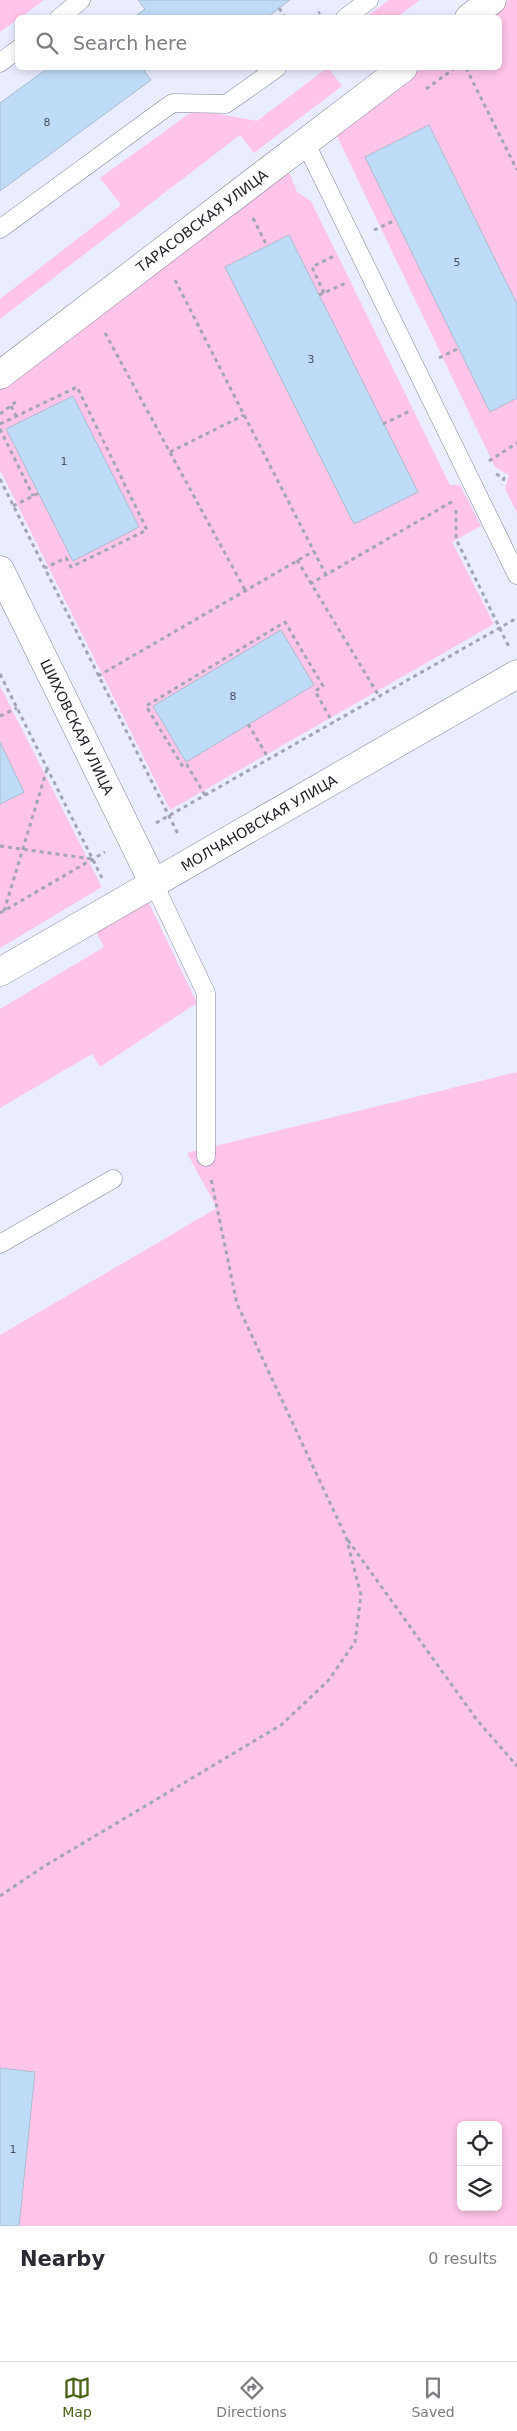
<!DOCTYPE html>
<meta charset="utf-8">
<style>
:root{--surface:#fff;--page:#f7f7f7;--text:#2b2b33;--muted:#7c7c81;--line:#e1e1e2;--accent:#496314}
body{margin:0;font-family:"DejaVu Sans",sans-serif;background:var(--page);color:var(--text)}
.controls{position:absolute;right:15px;bottom:15px;display:grid;overflow:hidden;border-radius:8px;box-shadow:0 2px 8px #0003}
.controls button{width:45px;height:45px;display:grid;place-items:center;padding:0;border:0;border-bottom:1px solid var(--line);background:var(--surface);color:var(--text);font:25px sans-serif}
.list{margin:0;padding:0;list-style:none}
h2{display:flex;justify-content:space-between;align-items:center;height:65px;margin:0;padding:0 20px;font-size:21px}
h2 small{font-size:16px;font-weight:400;color:var(--muted)}
.icon{flex:none;width:28px;height:28px;fill:none;stroke:currentColor;stroke-width:2;stroke-linecap:round;stroke-linejoin:round}
.map{position:relative;flex:none;width:517px;height:2226px;overflow:hidden}
.search{position:absolute;background:var(--surface);box-shadow:0 2px 8px #0003;left:15px;right:15px;top:15px;height:55px;display:flex;align-items:center;gap:12px;box-sizing:border-box;padding:0 18px;border-radius:8px;color:var(--muted);font-size:19px}
.sheet{height:135px;background:var(--surface)}
nav{display:flex;justify-content:space-around;align-items:center;box-sizing:border-box;height:70px;border-top:1px solid var(--line);background:var(--surface);font-size:14px;color:var(--muted)}
nav a{display:grid;justify-items:center;gap:2px}
nav .on{color:var(--accent)}
.map>svg:first-child{display:block}
.green{fill:#fec4e9;fill-rule:evenodd}
.building{fill:#bedbf8;stroke:#abbbcc}
.lines{fill:none;stroke-linecap:round;stroke-linejoin:round}
.service-casing{stroke:#818498;stroke-width:19}
.minor-casing{stroke:#818498;stroke-width:29}
.path{stroke:#a2a4b3;stroke-width:3;stroke-dasharray:4 4;stroke-linecap:butt}
.service{stroke:#fff;stroke-width:18}
.minor{stroke:#fff;stroke-width:28}
.labels{text-anchor:middle;stroke-width:4;stroke-linejoin:round;paint-order:stroke}
.number-label{font-size:11px;fill:#48505e}
.street-label{font-size:14px;fill:#21222a;stroke:#fff}
</style>
<div class="map">
<svg width="517" height="2226" viewBox="0 0 517 2226">
<rect width="100%" height="100%" fill="#eaedff"/>
<!-- green -->
<path class="green" d="M 0,0 L 44,0 L 0,32 Z
M 389,0 L 420,0 L 397,17 L 366,17 Z
M 509,0 L 517,0 L 517,513 L 505,489 L 509,475 L 495,467 L 336,134 L 422,68 L 500,68 L 500,18 L 487,17 Z
M 327,68 L 331,68 L 329,69 L 342,86 L 254,153 L 240,135 L 0,319 L 0,299 L 121,205 L 100,178 L 190,113 L 202,111 L 257,121 Z
M 282,172 L 290,174 L 297,192 L 311,201 L 450,485 L 460,485 L 481,526 L 452,542 L 494,624 L 170,810 L 0,470 L 0,387 Z
M 0,686 L 102,887 L 0,948 Z
M 146,897 L 197,1003 L 100,1067 L 92,1054 L 0,1108 L 0,1009 L 104,947 L 93,926 Z
M 517,1072 L 517,2226 L 0,2226 L 0,1335 L 217,1208 L 187,1153 ZM 461,2125 L 498,2125 L 498,2207 L 461,2207 Z"/>
<!-- building -->
<path class="building" d="M 138,0 L 290,0 L 266,18 L 133,18 L 145,9 Z
M 48,68 L 148,68 L 144,71 L 151,80 L 0,191 L 0,103 Z
M 429,125 L 517,304 L 517,398 L 490,412 L 365,157 Z
M 289,235 L 418,492 L 354,524 L 225,267 Z
M 73,396 L 139,527 L 73,561 L 6,429 Z
M 281,630 L 314,685 L 186,762 L 153,706 Z
M 0,742 L 24,792 L 0,804 Z
M 0,2068 L 35,2072 L 19,2226 L 0,2226 Z"/>
<g class="lines">
<defs>
<path id="service" d="M 59,18 L 81,0
M 345,18 L 369,0
M 0,63 L 18,49
M 305,142 L 517,575
M 0,229 L 164,109 L 173,103 L 226,104 L 277,68
M 154,884 L 206,993 L 206,1157
M 0,1244 L 113,1179"/>
<path id="minor" d="M 469,18 L 492,0
M 0,375 L 403,68
M 0,570 L 154,884
M 0,972 L 517,674"/>
</defs>
<!-- service casing -->
<use href="#service" class="service-casing"/>
<!-- minor casing -->
<use href="#minor" class="minor-casing"/>
<!-- path -->
<path class="path" d="M 279,8 L 286,18
M 312,18 L 320,12
M 466,68 L 517,170
M 426,89 L 455,68
M 253,218 L 267,246
M 374,230 L 396,220
M 175,280 L 326,575
M 324,293 L 312,267 L 334,256
M 319,295 L 346,283
M 105,333 L 245,590
M 439,358 L 459,348
M 11,406 L 16,416
M 0,414 L 17,401
M 0,424 L 77,387 L 147,530 L 71,567 L 66,558 L 45,568
M 383,424 L 410,411
M 0,429 L 33,496
M 170,452 L 244,415
M 489,461 L 517,443
M 496,474 L 504,478 L 502,485
M 0,479 L 178,834
M 13,506 L 39,493
M 456,510 L 456,539 L 509,647
M 297,560 L 379,696
M 310,584 L 453,501
M 0,674 L 103,880
M 98,676 L 314,551
M 0,716 L 17,708
M 248,724 L 269,759
M 205,795 L 187,765 L 183,767 L 146,706 L 285,622 L 323,686 L 315,691 L 333,723
M 156,823 L 517,618
M 0,846 L 92,859
M 4,911 L 47,769
M 0,913 L 105,852
M 348,1540 L 477,1720 L 517,1766
M 0,1896 L 43,1867 L 281,1725 L 328,1681 L 355,1642 L 361,1595 L 346,1537 L 237,1304 L 211,1179"/>
<!-- service -->
<use href="#service" class="service"/>
<!-- minor -->
<use href="#minor" class="minor"/>
</g>
<g class="labels">
<!-- number labels -->
<g class="number-label">
<text x="47" y="126">8</text>
<text x="457" y="266">5</text>
<text x="311" y="363">3</text>
<text x="64" y="465">1</text>
<text x="233" y="700">8</text>
<text x="13" y="2153">1</text>
</g>
<!-- street labels -->
<g class="street-label">
<text transform="translate(202 221) rotate(-37)" y="5">ТАРАСОВСКАЯ УЛИЦА</text>
<text transform="translate(77 727) rotate(64)" y="5">ШИХОВСКАЯ УЛИЦА</text>
<text transform="translate(259 823) rotate(-30)" y="5">МОЛЧАНОВСКАЯ УЛИЦА</text>
</g>
</g>
</svg>
<div class="controls">
<button><svg class="icon" aria-label="locate" viewBox="0 0 24 24"><circle cx="12" cy="12" r="6"/><path d="M12 2v4M12 18v4M2 12h4M18 12h4"/></svg></button>
<button><svg class="icon" aria-label="layers" viewBox="0 0 24 24"><path d="M12 4l9 5-9 5-9-5zM3 14l9 5 9-5"/></svg></button>
</div>
<div class="search"><svg class="icon" aria-label="search" viewBox="0 0 24 24"><circle cx="10" cy="10" r="6"/><path d="M15 15l6 6"/></svg>Search here</div>
</div>
<section class="sheet">
<h2>Nearby<small>0 results</small></h2>
<ul class="list">
</ul>
</section>
<nav>
<a class="on"><svg class="icon" aria-label="map" viewBox="0 0 24 24"><path d="M3 6l6-2 6 2 6-2v14l-6 2-6-2-6 2zM9 4v14M15 6v14"/></svg>Map</a>
<a><svg class="icon" aria-label="directions" viewBox="0 0 24 24"><path d="M12 3l9 9-9 9-9-9zM9 14v-3h6M13 9l2 2-2 2"/></svg>Directions</a>
<a><svg class="icon" aria-label="saved" viewBox="0 0 24 24"><path d="M7 4h10v16l-5-4-5 4z"/></svg>Saved</a>
</nav>
